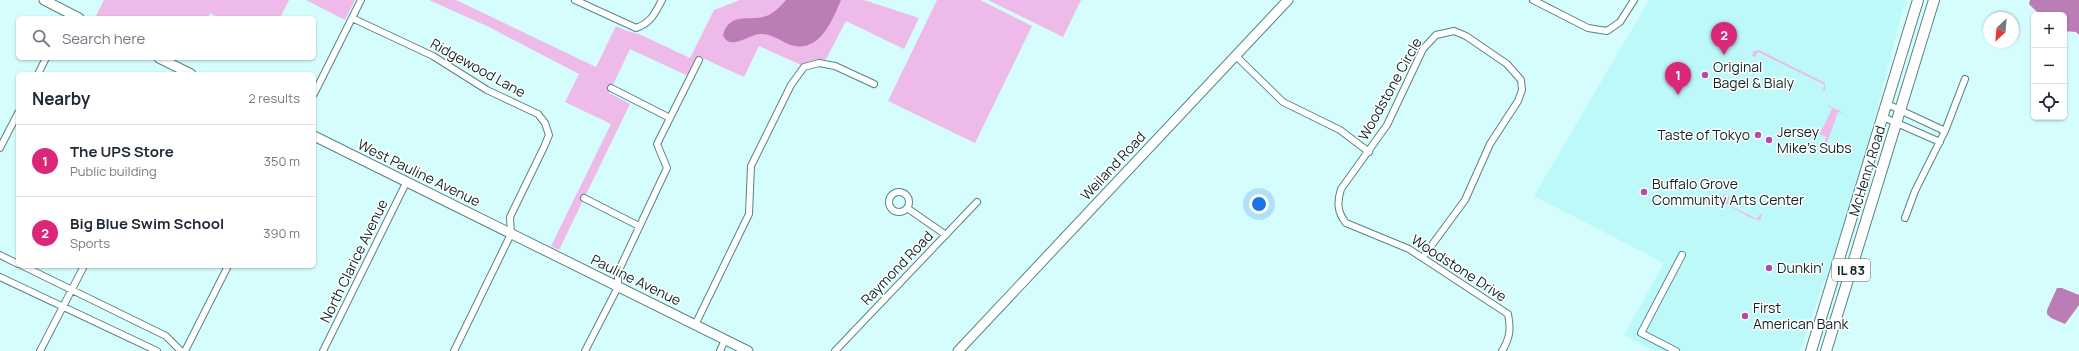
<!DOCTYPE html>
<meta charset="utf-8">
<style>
:root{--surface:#fff;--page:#f6f6f7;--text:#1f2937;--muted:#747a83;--line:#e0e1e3;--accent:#db2777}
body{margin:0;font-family:Manrope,sans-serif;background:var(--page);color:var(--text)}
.controls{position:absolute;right:12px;top:12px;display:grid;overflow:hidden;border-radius:6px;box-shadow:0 1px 3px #0004}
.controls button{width:36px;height:36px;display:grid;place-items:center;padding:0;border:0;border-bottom:1px solid var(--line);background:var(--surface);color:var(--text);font:20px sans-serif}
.compass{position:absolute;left:1983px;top:12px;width:36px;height:36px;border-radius:50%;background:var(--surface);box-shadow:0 1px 3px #0004;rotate:206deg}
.you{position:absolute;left:1259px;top:204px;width:14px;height:14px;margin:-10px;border:3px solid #fff;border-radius:50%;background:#1a73e8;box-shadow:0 0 0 6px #1a73e833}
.badge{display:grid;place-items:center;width:26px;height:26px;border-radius:50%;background:var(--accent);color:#fff;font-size:13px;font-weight:700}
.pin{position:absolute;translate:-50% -33px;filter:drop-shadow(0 1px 2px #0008)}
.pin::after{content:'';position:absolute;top:21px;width:14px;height:12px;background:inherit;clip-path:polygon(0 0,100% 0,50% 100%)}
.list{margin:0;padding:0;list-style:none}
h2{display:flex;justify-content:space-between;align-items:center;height:52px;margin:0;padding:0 16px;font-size:17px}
h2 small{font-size:13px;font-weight:400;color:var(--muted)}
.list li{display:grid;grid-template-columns:26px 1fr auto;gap:12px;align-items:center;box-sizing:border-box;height:72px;padding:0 16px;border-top:1px solid var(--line)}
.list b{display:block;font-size:15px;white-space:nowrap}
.list p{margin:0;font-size:13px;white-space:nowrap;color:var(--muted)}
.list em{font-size:13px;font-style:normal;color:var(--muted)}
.icon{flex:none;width:22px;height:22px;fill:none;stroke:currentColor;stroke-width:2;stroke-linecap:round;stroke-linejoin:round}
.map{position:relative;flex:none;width:2079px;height:351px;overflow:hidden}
.search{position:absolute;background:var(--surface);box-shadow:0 1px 3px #0004;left:16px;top:16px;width:300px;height:44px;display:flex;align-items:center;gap:10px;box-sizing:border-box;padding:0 14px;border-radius:6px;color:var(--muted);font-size:15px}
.panel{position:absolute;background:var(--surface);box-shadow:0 1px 3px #0004;left:16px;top:72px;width:300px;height:196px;border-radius:6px}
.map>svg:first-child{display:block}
.built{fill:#bdf9f9}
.green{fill:#edbae9}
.water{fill:#ba7db5}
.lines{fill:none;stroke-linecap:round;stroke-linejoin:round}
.street-casing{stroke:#578484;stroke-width:8}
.secondary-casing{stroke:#578484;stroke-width:11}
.primary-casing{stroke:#578484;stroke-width:12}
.street{stroke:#fff;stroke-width:6}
.secondary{stroke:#fff;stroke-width:9}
.primary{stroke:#fff;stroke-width:10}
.poi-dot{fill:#b24bae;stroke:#fff;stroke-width:1.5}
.labels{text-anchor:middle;stroke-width:3;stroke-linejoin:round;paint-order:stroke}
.shield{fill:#fff;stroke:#586666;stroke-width:1}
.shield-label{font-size:13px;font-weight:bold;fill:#112424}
.poi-label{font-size:14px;fill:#112424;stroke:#fff;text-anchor:start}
.street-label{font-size:14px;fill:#112424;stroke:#fff}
</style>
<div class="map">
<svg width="2079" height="351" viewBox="0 0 2079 351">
<rect width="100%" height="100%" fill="#d6fdfd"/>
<!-- built -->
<path class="built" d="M 1649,0 L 1905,0 L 1876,114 L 1847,217 L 1800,351 L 1654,351 L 1624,335 L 1664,263 L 1534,196 Z"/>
<!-- green -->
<path class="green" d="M 104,0 L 289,0 L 280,18 L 219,18 L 210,13 L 208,18 L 95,18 Z
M 306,0 L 355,0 L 345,20 Z
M 429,0 L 456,0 L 596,67 L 616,26 L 627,31 L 639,34 L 690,58 L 714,10 L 740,0 L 864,0 L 919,18 L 904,49 L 846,21 L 826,59 L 810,61 L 801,65 L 759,46 L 744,77 L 698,56 L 688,76 L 630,49 L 609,93 L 630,104 L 559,250 L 551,246 L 611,124 L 565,102 L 579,74 L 489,27 Z
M 937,0 L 980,0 L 1032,26 L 975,143 L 888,101 Z
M 988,0 L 1081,0 L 1063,37 Z
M 1759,50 L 1825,83 L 1825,90 L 1822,91 L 1825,85 L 1758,52 L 1755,57 L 1752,56 L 1754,51 Z
M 1827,105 L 1844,113 L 1838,112 L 1827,143 L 1833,145 L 1831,146 L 1824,143 L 1826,137 L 1817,133 L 1814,138 L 1812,137 L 1815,130 L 1820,133 L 1832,109 Z
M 1724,194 L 1730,197 L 1727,204 L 1757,219 L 1760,214 L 1762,214 L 1760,220 C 1742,219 1720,190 1703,206 L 1706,199 L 1720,199 Z"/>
<!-- water -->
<path class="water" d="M 786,0 L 841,0 C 834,16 824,43 804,46 C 789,50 776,33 761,34 C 748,34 730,52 723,35 C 730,10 752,23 769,15 C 776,11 781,6 786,0 Z
M 2030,0 L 2079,0 L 2079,35 L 2076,32 L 2064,31 L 2064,15 L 2040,15 L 2029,4 Z
M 2057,288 L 2062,288 L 2079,295 L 2079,305 L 2065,324 L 2051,318 L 2047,314 L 2047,310 Z"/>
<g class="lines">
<defs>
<path id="street" d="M 575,0 L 636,28 C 651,23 655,13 662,0
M 1533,0 L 1588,28 L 1607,31 L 1620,22 L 1634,0
M 352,18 L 433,56 L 487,90 L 538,114 L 545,123 L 549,135 L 544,147 L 510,217 L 511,234 L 454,351
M 1236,56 L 1283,102 L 1340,130 L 1369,152
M 38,74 L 46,58
M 611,88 L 670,118
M 314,94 L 361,0
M 1887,104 L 1945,131
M 1883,117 L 1940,142
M 0,148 L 18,113
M889 202a10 10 0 1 1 20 0a10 10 0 1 1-20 0Z
M 584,198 L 639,226
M 907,208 L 946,235
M 1905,218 L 1915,191 L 1945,131 L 1965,79
M 0,255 L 18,264
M 1423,257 L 1465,200 L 1490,144 L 1518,101 L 1522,90 L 1521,80 L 1507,64 L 1466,36 L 1454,31 L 1436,35 L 1423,49 L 1387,125 L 1341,189 C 1337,202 1337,212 1346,223 L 1409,249 L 1508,314 C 1511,329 1510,338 1502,351
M 23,266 L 166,336 L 181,351
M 0,277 L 157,351
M 695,325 L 749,214 L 751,166 L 791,85 L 804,67 L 819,63 L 835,66 L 874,84
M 40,351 L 84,266
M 185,351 L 228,266
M 323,351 L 406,183
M 585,351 L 618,287 L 618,272 L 667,168 L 657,144 L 699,60
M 720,351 L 725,340
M 835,351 L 977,202
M 1676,351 L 1641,333 L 1682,255"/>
<path id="secondary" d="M 44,0 L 79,18
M 159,58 L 191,74
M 314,136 L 748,351
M 958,351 L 1288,0"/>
<path id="primary" d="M 1811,351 L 1918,0
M 1826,351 L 1934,0"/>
</defs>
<!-- street casing -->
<use href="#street" class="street-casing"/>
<!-- secondary casing -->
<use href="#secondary" class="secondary-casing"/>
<!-- primary casing -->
<use href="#primary" class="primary-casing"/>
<!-- street -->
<use href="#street" class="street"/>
<!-- secondary -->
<use href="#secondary" class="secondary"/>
<!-- primary -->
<use href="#primary" class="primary"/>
</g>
<!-- markers -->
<g class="poi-dot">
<circle cx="1705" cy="75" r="4"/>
<circle cx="1758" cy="135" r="4"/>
<circle cx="1769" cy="140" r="4"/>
<circle cx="1644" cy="192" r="4"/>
<circle cx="1769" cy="268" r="4"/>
<circle cx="1745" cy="316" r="4"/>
</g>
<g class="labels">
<!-- shield labels -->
<rect class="shield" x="1832" y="259" width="38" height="22" rx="3"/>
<g class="shield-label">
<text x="1851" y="275">IL 83</text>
</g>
<!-- poi labels -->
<g class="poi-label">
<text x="1713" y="72">Original<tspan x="1713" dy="16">Bagel &amp; Bialy</tspan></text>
<text x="1777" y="137">Jersey<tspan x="1777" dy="16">Mike's Subs</tspan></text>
<text x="1750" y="140" text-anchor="end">Taste of Tokyo</text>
<text x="1652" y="189">Buffalo Grove<tspan x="1652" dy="16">Community Arts Center</tspan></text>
<text x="1777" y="273">Dunkin'</text>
<text x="1753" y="313">First<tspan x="1753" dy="16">American Bank</tspan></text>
</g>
<!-- street labels -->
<g class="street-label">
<text transform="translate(478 68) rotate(29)" y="5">Ridgewood Lane</text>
<text transform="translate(1390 89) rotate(-61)" y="5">Woodstone Circle</text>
<text transform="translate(1113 166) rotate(-47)" y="5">Weiland Road</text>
<text transform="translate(1867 171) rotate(-73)" y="5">McHenry Road</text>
<text transform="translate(419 173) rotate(26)" y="5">West Pauline Avenue</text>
<text transform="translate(354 261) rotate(-64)" y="5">North Clarice Avenue</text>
<text transform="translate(897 268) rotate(-46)" y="5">Raymond Road</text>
<text transform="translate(1459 268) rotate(33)" y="5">Woodstone Drive</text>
<text transform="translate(636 280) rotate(26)" y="5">Pauline Avenue</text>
</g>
</g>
</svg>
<div class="controls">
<button>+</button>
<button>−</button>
<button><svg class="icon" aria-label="locate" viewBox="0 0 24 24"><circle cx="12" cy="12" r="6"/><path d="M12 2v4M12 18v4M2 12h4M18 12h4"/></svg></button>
</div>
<svg class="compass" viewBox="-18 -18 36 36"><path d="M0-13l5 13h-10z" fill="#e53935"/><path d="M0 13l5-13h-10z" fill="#747a83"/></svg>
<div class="you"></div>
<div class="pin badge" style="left:1678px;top:95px">1</div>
<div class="pin badge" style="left:1724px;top:55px">2</div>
<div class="search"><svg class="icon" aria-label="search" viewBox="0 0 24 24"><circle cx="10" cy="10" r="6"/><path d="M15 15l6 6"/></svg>Search here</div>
<section class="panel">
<h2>Nearby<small>2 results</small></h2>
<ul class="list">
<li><span class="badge">1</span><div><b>The UPS Store</b><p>Public building</p></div><em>350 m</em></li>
<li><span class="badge">2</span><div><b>Big Blue Swim School</b><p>Sports</p></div><em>390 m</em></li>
</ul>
</section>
</div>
